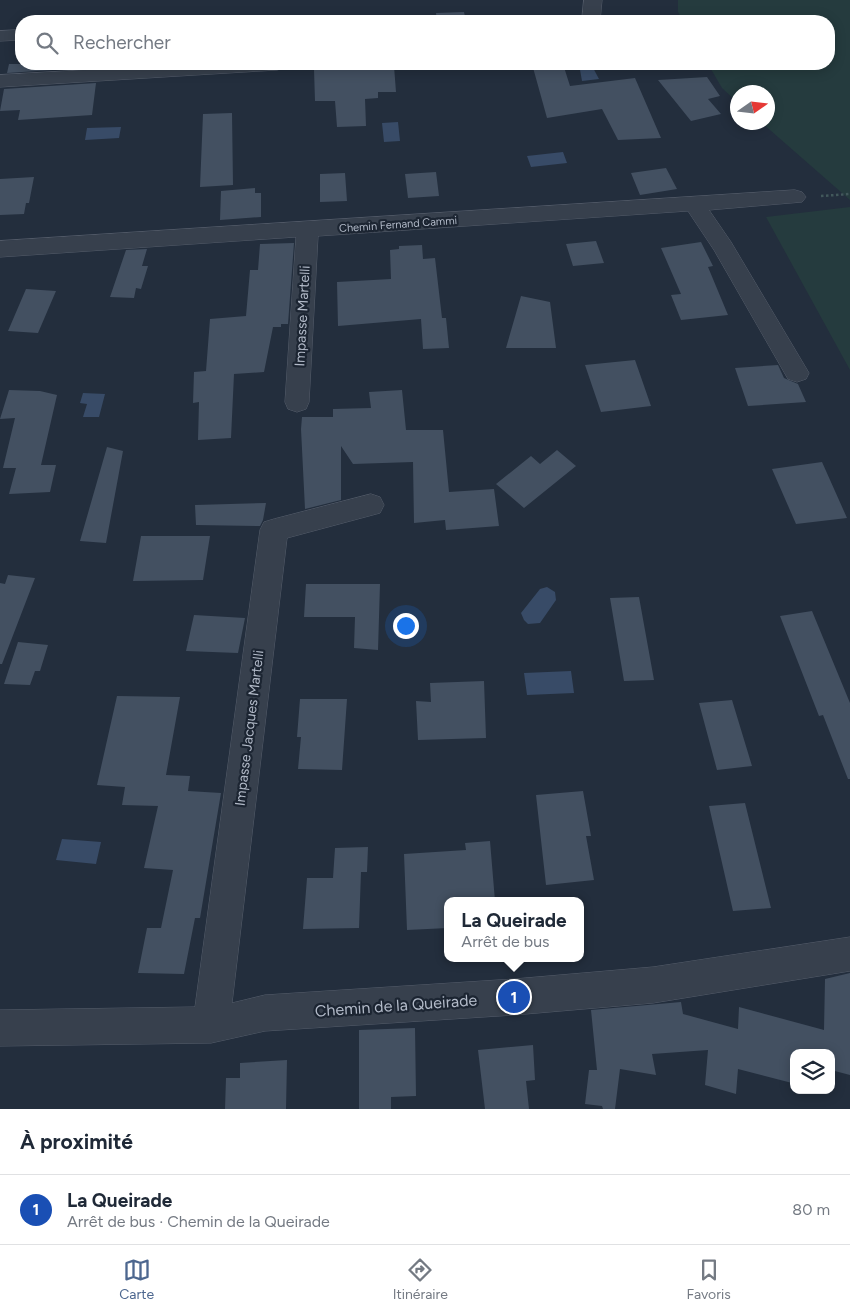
<!DOCTYPE html>
<html lang="fr">
<meta charset="utf-8">
<style>
:root{--surface:#fff;--page:#f2f2f3;--text:#1f2937;--muted:#747a83;--line:#e0e1e3;--accent:#4d678f}
body{margin:0;font-family:Figtree,sans-serif;background:var(--page);color:var(--text)}
.controls{position:absolute;right:15px;bottom:15px;display:grid;overflow:hidden;border-radius:10px;box-shadow:0 2px 12px #0003}
.controls button{width:45px;height:45px;display:grid;place-items:center;padding:0;border:0;border-bottom:1px solid var(--line);background:var(--surface);color:var(--text);font:25px sans-serif}
.compass{position:absolute;left:730px;top:85px;width:45px;height:45px;border-radius:50%;background:var(--surface);box-shadow:0 2px 12px #0003;rotate:76deg}
.you{position:absolute;left:405px;top:625px;width:18px;height:18px;margin:-12px;border:4px solid #fff;border-radius:50%;background:#1a73e8;box-shadow:0 0 0 8px #1a73e833}
.badge{display:grid;place-items:center;width:32px;height:32px;border-radius:50%;background:var(--accent);color:#fff;font-size:16px;font-weight:700}
.pin{position:absolute;translate:-50% -50%;border:2px solid #fff;box-shadow:0 1px 5px #0006}
.popup{position:absolute;left:444px;top:897px;width:140px;height:65px;box-sizing:border-box;display:grid;place-content:center;border-radius:10px;background:var(--surface);filter:drop-shadow(0 1px 4px #0005);font-size:16px;white-space:nowrap;color:var(--muted)}
.popup b{font-size:19px;color:var(--text)}
.popup::after{content:'';position:absolute;left:50%;top:100%;margin-left:-10px;border:10px solid transparent;border-top-color:var(--surface)}
.list{margin:0;padding:0;list-style:none}
h2{display:flex;justify-content:space-between;align-items:center;height:65px;margin:0;padding:0 20px;font-size:21px}
h2 small{font-size:16px;font-weight:400;color:var(--muted)}
.list li{display:grid;grid-template-columns:32px 1fr auto;gap:15px;align-items:center;box-sizing:border-box;height:70px;padding:0 20px;border-top:1px solid var(--line)}
.list b{display:block;font-size:19px;white-space:nowrap}
.list p{margin:0;font-size:16px;white-space:nowrap;color:var(--muted)}
.list em{font-size:16px;font-style:normal;color:var(--muted)}
.icon{flex:none;width:28px;height:28px;fill:none;stroke:currentColor;stroke-width:2;stroke-linecap:round;stroke-linejoin:round}
.map{position:relative;flex:none;width:850px;height:1109px;overflow:hidden}
.search{position:absolute;background:var(--surface);box-shadow:0 2px 12px #0003;left:15px;right:15px;top:15px;height:55px;display:flex;align-items:center;gap:12px;box-sizing:border-box;padding:0 18px;border-radius:20px;color:var(--muted);font-size:19px}
.sheet{height:135px;background:var(--surface)}
nav{display:flex;justify-content:space-around;align-items:center;box-sizing:border-box;height:70px;border-top:1px solid var(--line);background:var(--surface);font-size:14px;color:var(--muted)}
nav a{display:grid;justify-items:center;gap:2px}
nav .on{color:var(--accent)}
.map>svg:first-child{display:block}
.green{fill:#253b3e}
.water{fill:#384b67}
.building{fill:#435061}
.lines{fill:none;stroke-linecap:round;stroke-linejoin:round}
.minor-casing{stroke:#555d6b;stroke-width:1}
.path{stroke:#42585b;stroke-width:2.5;stroke-dasharray:2.5 2.5;stroke-linecap:butt}
.minor{fill:#37404d;fill-rule:evenodd}
.labels{text-anchor:middle;stroke-width:4.5;stroke-linejoin:round;paint-order:stroke}
.far-street-label{font-size:11px;fill:#b2bac8;stroke:#1c2532}
.street-label{font-size:14px;fill:#b2bac8;stroke:#1c2532}
.near-street-label{font-size:16px;fill:#b2bac8;stroke:#1c2532}
</style>
<div class="map">
<svg width="850" height="1109" viewBox="0 0 850 1109">
<rect width="100%" height="100%" fill="#232e3d"/>
<!-- green -->
<path class="green" d="M 678,0 L 850,0 L 850,200 L 762,123 L 768,122 L 768,92 L 738,92 L 737,102 L 722,88 L 708,64 L 829,64 L 829,21 L 683,21 L 678,12 Z
M 850,207 L 850,370 L 766,217 Z"/>
<!-- water -->
<path class="water" d="M 579,64 L 591,64 L 599,79 L 582,81 Z
M 398,122 L 400,141 L 384,142 L 382,123 Z
M 121,127 L 119,138 L 85,140 L 87,128 Z
M 563,152 L 567,163 L 531,167 L 527,156 Z
M 83,393 L 105,394 L 99,417 L 83,417 L 87,404 L 80,403 Z
M 547,587 L 555,592 L 556,600 L 540,623 L 528,624 L 524,620 L 521,613 L 540,589 Z
M 571,671 L 574,693 L 527,695 L 524,673 Z
M 62,839 L 101,842 L 96,864 L 56,860 Z"/>
<!-- building -->
<path class="building" d="M 464,12 L 466,21 L 437,21 L 436,13 Z
M 9,64 L 99,64 L 98,67 L 7,73 Z
M 532,64 L 563,64 L 570,86 L 635,78 L 661,138 L 618,140 L 602,109 L 547,118 Z
M 394,66 L 396,92 L 378,92 L 378,98 L 365,99 L 366,126 L 337,127 L 335,101 L 315,101 L 314,69 Z
M 707,77 L 720,96 L 708,99 L 721,114 L 691,121 L 658,80 Z
M 96,83 L 92,115 L 18,120 L 20,110 L 0,111 L 4,89 Z
M 232,113 L 233,185 L 200,187 L 203,114 Z
M 666,168 L 677,189 L 640,195 L 631,173 Z
M 436,172 L 439,196 L 408,198 L 405,174 Z
M 345,173 L 347,201 L 320,202 L 320,174 Z
M 34,177 L 29,203 L 26,203 L 24,214 L 0,215 L 0,179 Z
M 255,188 L 255,193 L 261,193 L 261,217 L 220,220 L 221,191 Z
M 596,241 L 604,263 L 573,266 L 566,244 Z
M 701,242 L 713,266 L 708,267 L 728,315 L 681,320 L 671,295 L 681,294 L 661,248 Z
M 294,243 L 288,324 L 281,324 L 281,327 L 273,327 L 264,372 L 234,374 L 231,438 L 198,440 L 199,402 L 193,403 L 194,372 L 206,371 L 210,319 L 246,316 L 250,270 L 258,270 L 260,244 Z
M 422,245 L 423,259 L 435,258 L 442,318 L 439,318 L 446,318 L 449,348 L 423,349 L 421,319 L 338,326 L 337,282 L 391,279 L 390,250 L 399,249 L 399,246 Z
M 147,249 L 142,266 L 148,266 L 141,289 L 136,288 L 134,298 L 110,297 L 126,250 Z
M 26,289 L 56,291 L 38,333 L 8,331 Z
M 521,296 L 550,302 L 556,348 L 506,348 Z
M 635,360 L 651,406 L 601,412 L 585,365 Z
M 778,365 L 784,378 L 798,384 L 806,402 L 748,406 L 735,368 Z
M 9,390 L 40,391 L 57,395 L 41,465 L 56,465 L 50,492 L 9,494 L 16,468 L 3,468 L 15,418 L 0,419 Z
M 402,390 L 406,430 L 443,430 L 449,492 L 494,489 L 499,526 L 446,530 L 445,520 L 414,523 L 413,462 L 353,464 L 341,446 L 341,500 L 305,509 L 301,429 L 302,417 L 333,417 L 333,409 L 371,408 L 369,392 Z
M 107,447 L 123,451 L 106,543 L 80,541 Z
M 557,450 L 576,466 L 524,508 L 496,484 L 531,456 L 540,464 Z
M 822,462 L 847,518 L 796,524 L 772,469 Z
M 266,503 L 263,520 L 260,526 L 196,525 L 195,505 Z
M 141,536 L 210,536 L 203,580 L 133,581 Z
M 8,575 L 35,578 L 2,664 L 0,664 L 0,583 L 5,584 Z
M 306,584 L 380,584 L 378,650 L 354,648 L 355,617 L 304,617 Z
M 639,597 L 654,680 L 624,681 L 610,598 Z
M 812,611 L 850,703 L 850,779 L 848,779 L 823,715 L 819,716 L 780,616 Z
M 194,615 L 245,618 L 238,653 L 186,651 Z
M 18,642 L 48,645 L 40,671 L 35,671 L 30,685 L 4,684 Z
M 484,681 L 486,738 L 418,740 L 416,701 L 431,702 L 430,683 Z
M 117,696 L 180,697 L 166,775 L 190,776 L 188,791 L 221,793 L 200,918 L 195,918 L 184,974 L 138,973 L 147,928 L 161,928 L 173,870 L 144,868 L 158,806 L 122,805 L 125,787 L 97,785 Z
M 300,699 L 347,699 L 342,770 L 298,769 L 301,737 L 297,737 Z
M 732,700 L 752,766 L 717,770 L 699,703 Z
M 583,791 L 591,836 L 586,836 L 594,880 L 546,885 L 536,795 Z
M 745,803 L 771,908 L 733,911 L 709,806 Z
M 490,841 L 495,901 L 448,901 L 448,928 L 407,930 L 404,854 L 466,850 L 465,843 Z
M 368,847 L 367,872 L 361,872 L 359,928 L 303,929 L 307,878 L 333,878 L 335,848 Z
M 850,973 L 850,1075 L 831,1070 L 831,1053 L 794,1053 L 792,1083 L 738,1069 L 736,1094 L 705,1085 L 708,1050 L 652,1054 L 656,1075 L 620,1069 L 615,1109 L 603,1109 L 602,1106 L 585,1104 L 589,1070 L 597,1070 L 591,1010 L 681,1002 L 683,1014 L 738,1029 L 739,1007 L 824,1030 L 825,979 Z
M 415,1028 L 416,1096 L 391,1097 L 391,1109 L 359,1109 L 359,1030 Z
M 533,1045 L 535,1080 L 526,1081 L 529,1109 L 485,1109 L 478,1050 Z
M 287,1060 L 286,1109 L 225,1109 L 226,1078 L 240,1078 L 240,1063 Z"/>
<g class="lines">
<defs>
<path id="minor" d="M 584,0 L 602,0 L 600,21 L 582,21 Z
M 222,16 L 228,17 L 231,21 L 211,21 L 214,17 Z
M 21,30 L 21,40 L 0,41 L 0,31 Z
M 189,64 L 286,64 L 284,68 L 277,70 L 0,87 L 0,75 Z
M 795,190 L 802,192 L 806,197 L 802,202 L 709,210 L 731,242 L 809,373 L 806,379 L 797,382 L 788,379 L 714,250 L 688,211 L 318,236 L 309,402 L 306,409 L 297,412 L 288,409 L 285,402 L 296,237 L 0,257 L 0,241 Z
M 371,494 L 380,497 L 384,505 L 380,513 L 287,538 L 232,1003 L 265,995 L 514,979 L 653,967 L 850,937 L 850,971 L 653,1003 L 514,1015 L 265,1031 L 211,1043 L 0,1046 L 0,1010 L 195,1007 L 260,530 L 264,522 L 274,519 Z"/>
</defs>
<!-- minor casing -->
<use href="#minor" class="minor-casing"/>
<!-- path -->
<path class="path" d="M 821,196 L 850,194"/>
<!-- minor -->
<use href="#minor" class="minor"/>
</g>
<g class="labels">
<!-- far-street labels -->
<g class="far-street-label">
<text transform="translate(398 224) rotate(-4)" y="4">Chemin Fernand Cammi</text>
</g>
<!-- street labels -->
<g class="street-label">
<text transform="translate(302 316) rotate(-87)" y="5">Impasse Martelli</text>
<text transform="translate(249 728) rotate(-83)" y="5">Impasse Jacques Martelli</text>
</g>
<!-- near-street labels -->
<g class="near-street-label">
<text transform="translate(396 1005) rotate(-4)" y="6">Chemin de la Queirade</text>
</g>
</g>
</svg>
<div class="controls">
<button><svg class="icon" aria-label="layers" viewBox="0 0 24 24"><path d="M12 4l9 5-9 5-9-5zM3 14l9 5 9-5"/></svg></button>
</div>
<svg class="compass" viewBox="-18 -18 36 36"><path d="M0-13l5 13h-10z" fill="#e53935"/><path d="M0 13l5-13h-10z" fill="#747a83"/></svg>
<div class="you"></div>
<div class="pin badge" style="left:514px;top:997px;background:#1a4fb4">1</div>
<div class="popup"><b>La Queirade</b>Arrêt de bus</div>
<div class="search"><svg class="icon" aria-label="search" viewBox="0 0 24 24"><circle cx="10" cy="10" r="6"/><path d="M15 15l6 6"/></svg>Rechercher</div>
</div>
<section class="sheet">
<h2>À proximité<small></small></h2>
<ul class="list">
<li><span class="badge" style="background:#1a4fb4">1</span><div><b>La Queirade</b><p>Arrêt de bus · Chemin de la Queirade</p></div><em>80 m</em></li>
</ul>
</section>
<nav>
<a class="on"><svg class="icon" aria-label="map" viewBox="0 0 24 24"><path d="M3 6l6-2 6 2 6-2v14l-6 2-6-2-6 2zM9 4v14M15 6v14"/></svg>Carte</a>
<a><svg class="icon" aria-label="directions" viewBox="0 0 24 24"><path d="M12 3l9 9-9 9-9-9zM9 14v-3h6M13 9l2 2-2 2"/></svg>Itinéraire</a>
<a><svg class="icon" aria-label="saved" viewBox="0 0 24 24"><path d="M7 4h10v16l-5-4-5 4z"/></svg>Favoris</a>
</nav>
